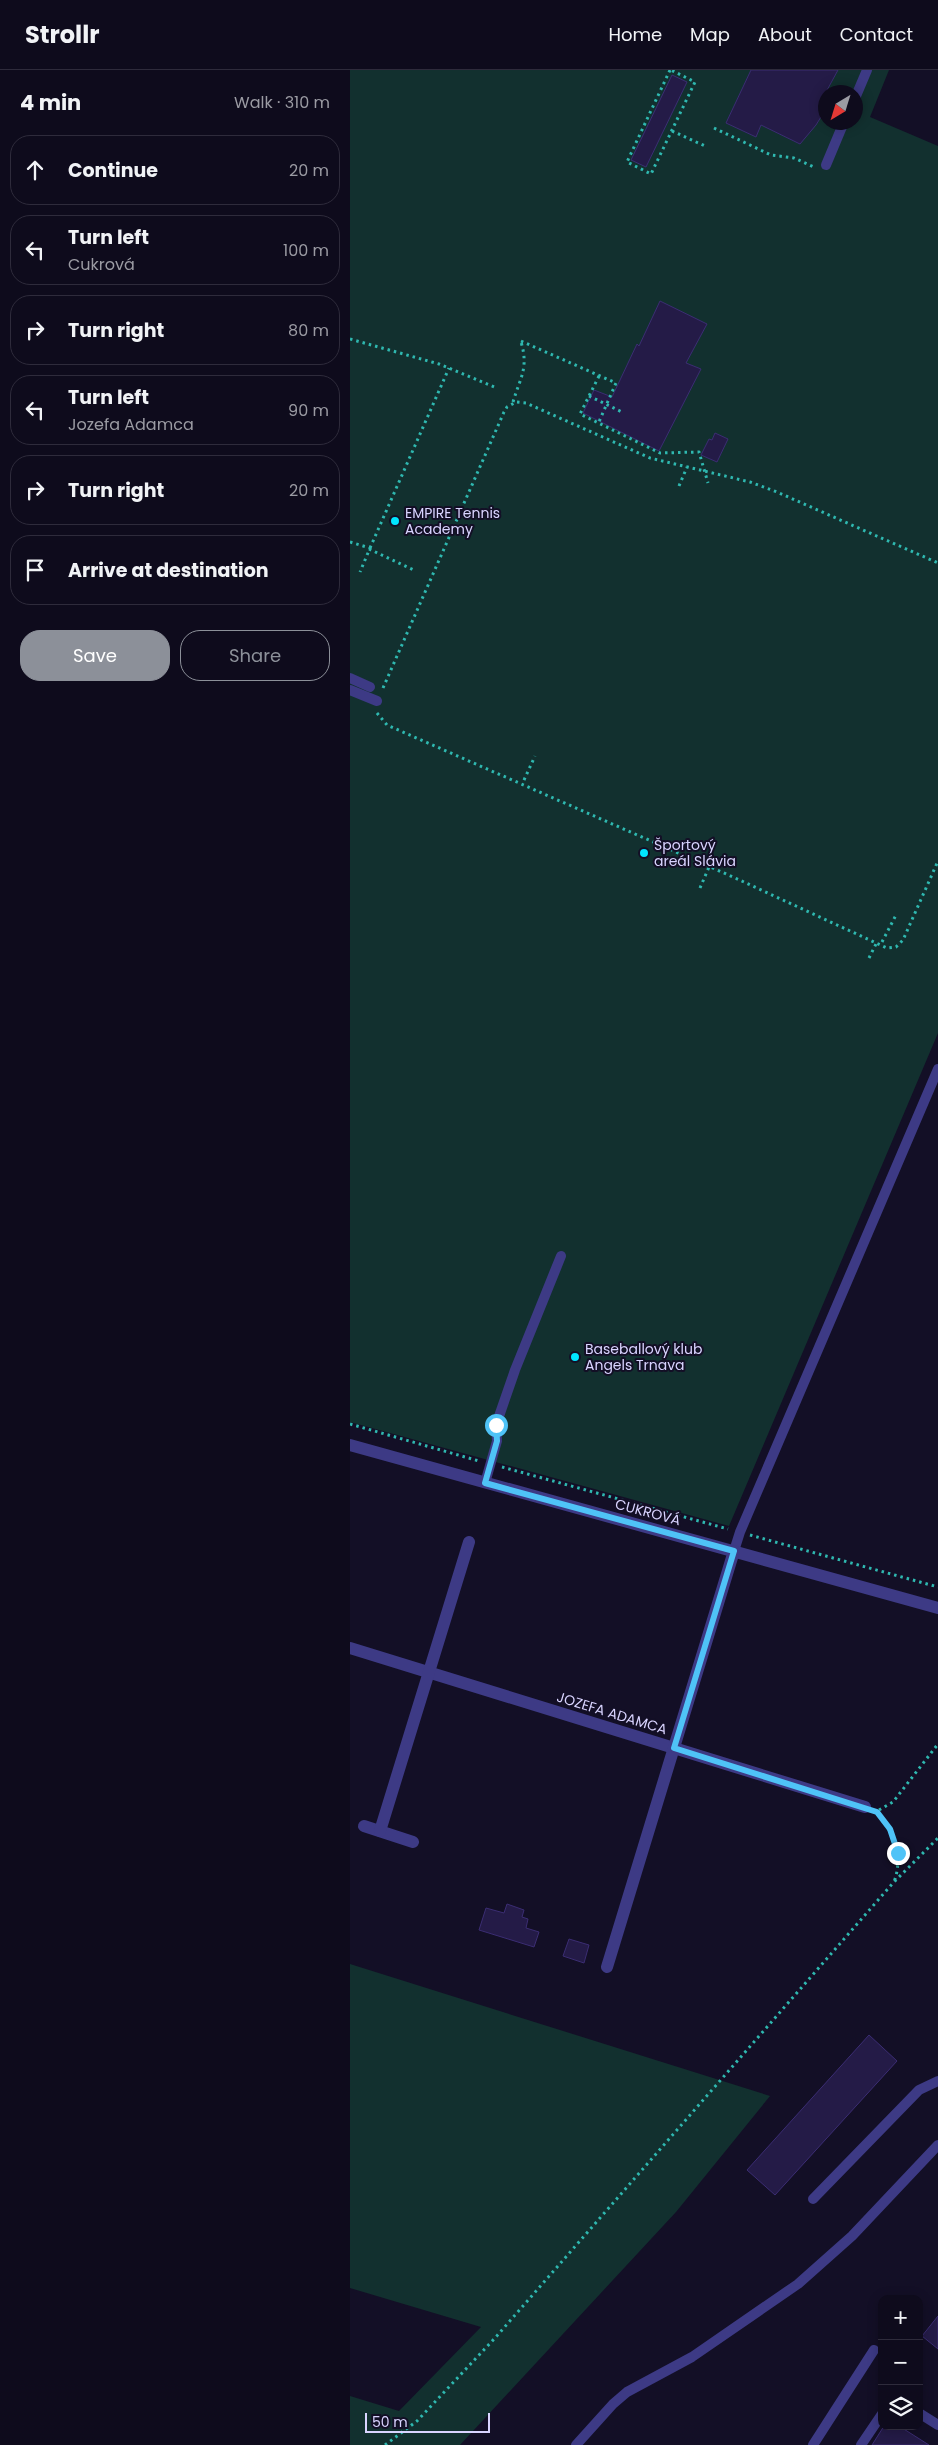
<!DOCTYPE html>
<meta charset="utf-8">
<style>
:root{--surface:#0e0b1c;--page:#171425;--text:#f1f3f6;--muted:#9b9ba3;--line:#2e2b3b;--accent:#8c9099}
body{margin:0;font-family:Poppins,sans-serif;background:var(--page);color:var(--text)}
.controls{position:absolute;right:15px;bottom:15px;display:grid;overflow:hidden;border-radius:10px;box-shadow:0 2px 12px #0003}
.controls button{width:45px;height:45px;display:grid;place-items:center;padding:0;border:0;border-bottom:1px solid var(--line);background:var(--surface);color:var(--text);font:25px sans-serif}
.compass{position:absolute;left:468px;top:15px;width:45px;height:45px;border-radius:50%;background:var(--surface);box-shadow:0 2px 12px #0003;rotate:218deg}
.scale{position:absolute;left:15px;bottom:12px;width:125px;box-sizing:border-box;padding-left:5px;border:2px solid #d9d4ff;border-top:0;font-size:14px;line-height:18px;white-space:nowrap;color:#d9d4ff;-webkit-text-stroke:4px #130f26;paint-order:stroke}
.stop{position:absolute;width:15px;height:15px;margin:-11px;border:4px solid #4fc3f7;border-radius:50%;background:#fff}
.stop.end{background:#4fc3f7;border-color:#fff;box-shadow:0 1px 5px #0008}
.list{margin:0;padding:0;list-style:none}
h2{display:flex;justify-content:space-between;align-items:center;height:65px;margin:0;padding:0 20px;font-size:21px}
h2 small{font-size:16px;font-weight:400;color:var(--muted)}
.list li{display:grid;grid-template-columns:32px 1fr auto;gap:15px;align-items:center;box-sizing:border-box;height:70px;margin:0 10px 10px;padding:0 10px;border:1px solid var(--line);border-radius:20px}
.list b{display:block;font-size:19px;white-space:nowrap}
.list p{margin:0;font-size:16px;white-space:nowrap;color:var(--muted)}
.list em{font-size:16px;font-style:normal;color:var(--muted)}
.actions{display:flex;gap:10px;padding:15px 20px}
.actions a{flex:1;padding:11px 0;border:1px solid var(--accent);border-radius:20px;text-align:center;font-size:18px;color:var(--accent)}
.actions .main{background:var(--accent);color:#fff}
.icon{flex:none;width:28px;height:28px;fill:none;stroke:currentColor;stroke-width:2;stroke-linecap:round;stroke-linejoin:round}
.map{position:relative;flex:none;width:588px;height:2375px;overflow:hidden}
header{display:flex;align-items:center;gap:30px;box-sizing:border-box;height:70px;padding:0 25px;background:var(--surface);border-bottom:1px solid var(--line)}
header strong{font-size:24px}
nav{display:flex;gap:28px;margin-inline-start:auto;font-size:18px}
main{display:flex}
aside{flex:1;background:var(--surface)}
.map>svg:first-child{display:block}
</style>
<header>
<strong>Strollr</strong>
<nav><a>Home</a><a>Map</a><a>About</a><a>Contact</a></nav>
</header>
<main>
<aside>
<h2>4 min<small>Walk · 310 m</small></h2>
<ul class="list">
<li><svg class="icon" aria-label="ahead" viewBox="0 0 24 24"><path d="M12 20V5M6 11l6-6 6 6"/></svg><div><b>Continue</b></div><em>20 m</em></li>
<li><svg class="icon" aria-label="left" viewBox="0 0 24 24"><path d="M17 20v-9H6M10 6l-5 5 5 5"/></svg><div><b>Turn left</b><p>Cukrová</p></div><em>100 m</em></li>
<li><svg class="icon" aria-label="right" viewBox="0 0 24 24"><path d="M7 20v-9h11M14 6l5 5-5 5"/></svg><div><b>Turn right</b></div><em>80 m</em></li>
<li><svg class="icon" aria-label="left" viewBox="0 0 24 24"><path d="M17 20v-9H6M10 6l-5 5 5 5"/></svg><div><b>Turn left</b><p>Jozefa Adamca</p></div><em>90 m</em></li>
<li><svg class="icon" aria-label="right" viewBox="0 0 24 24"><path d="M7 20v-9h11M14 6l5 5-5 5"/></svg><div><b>Turn right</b></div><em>20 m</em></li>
<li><svg class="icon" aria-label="arrive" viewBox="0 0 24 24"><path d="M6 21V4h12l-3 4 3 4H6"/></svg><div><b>Arrive at destination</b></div></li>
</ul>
<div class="actions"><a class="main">Save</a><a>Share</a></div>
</aside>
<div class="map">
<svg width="588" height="2375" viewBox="0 0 588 2375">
<rect width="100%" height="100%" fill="#130f26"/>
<g fill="#12302f" fill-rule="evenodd">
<path d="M0 0H539L520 47 588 76V963L379 1456 0 1352ZM476 22H506V52H476Z"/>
<polygon points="0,1894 420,2026 326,2142 110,2375 0,2375 0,2326 49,2341 131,2257 0,2218"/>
</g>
<g fill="#241b47" stroke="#3b2d73">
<polygon points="401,0 488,0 476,22 474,42 466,55 450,74 411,55 406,67 376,53"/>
<polygon points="322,5 337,12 296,97 281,90"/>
<polygon points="310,231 357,254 336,293 351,299 309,381 233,343 244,320 262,327 287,274 289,276"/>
<polygon points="365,363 378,369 367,392 351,385 359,369 362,370"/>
<polygon points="157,1834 174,1840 172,1847 178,1849 176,1858 189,1862 184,1877 129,1860 136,1838 154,1843"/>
<polygon points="219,1869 239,1875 234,1893 213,1886"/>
<polygon points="519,1965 547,1991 425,2125 397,2100"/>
<polygon points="588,2246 588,2279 572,2266"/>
<polygon points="534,2356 549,2356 579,2375 522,2375"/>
</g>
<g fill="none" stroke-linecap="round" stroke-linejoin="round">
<g stroke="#2fb8b0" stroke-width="3" stroke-dasharray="2.5 4" stroke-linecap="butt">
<polyline points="320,0 277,92 301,104 345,12 321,0"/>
<polyline points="364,58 421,85 444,88 464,97"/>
<polyline points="322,61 355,76"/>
<polyline points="0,269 89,294 147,318"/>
<polyline points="171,271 266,313 248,354"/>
<polyline points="249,306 230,344 310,383 349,382 358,413"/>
<polyline points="239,326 274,343"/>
<path d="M163 332C170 308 179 298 171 272"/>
<polyline points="329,416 337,397"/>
<polyline points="0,472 20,478 10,502"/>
<polyline points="20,478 99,298"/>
<polyline points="19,479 66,501"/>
<polyline points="33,618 154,342 157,337 166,332 176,333 300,388 400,412 427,422 588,493"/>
<polyline points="27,643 37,655 383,807 537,878 546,877 553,870 588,791"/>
<polyline points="174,710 185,686"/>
<polyline points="350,818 359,797"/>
<polyline points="532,872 546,845"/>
<polyline points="519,888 526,874"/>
<polyline points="0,1354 129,1391"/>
<polyline points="152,1397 378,1459"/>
<polyline points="400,1465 588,1517"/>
<polyline points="529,1740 543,1732 588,1674"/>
<path d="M527 1742C543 1763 554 1785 544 1812"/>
<polyline points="35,2375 67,2351 145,2268 543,1813 588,1768"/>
</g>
<g stroke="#3d3a85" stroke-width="10">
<polyline points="506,26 517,0"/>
<polyline points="476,95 494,52"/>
<polyline points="0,608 20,617"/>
<polyline points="0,620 27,631"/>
<polyline points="135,1413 147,1371 146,1355 165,1300 211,1186"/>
<polyline points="384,1481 390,1462 588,999"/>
<polyline points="463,2129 569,2020 588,2011"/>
<polyline points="569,2343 588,2355"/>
<polyline points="226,2375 263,2334 277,2322 342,2287 448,2214 502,2166 588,2075"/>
<polyline points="463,2375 524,2280"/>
<polyline points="511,2375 532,2344"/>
</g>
<g stroke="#3d3a85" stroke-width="12">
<polyline points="0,1375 588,1538"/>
<polyline points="0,1578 515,1737"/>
<polyline points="14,1756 63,1772"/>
<polyline points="30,1761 119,1472"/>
<polyline points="257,1897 384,1481"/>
</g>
</g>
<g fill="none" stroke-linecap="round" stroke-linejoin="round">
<polyline stroke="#4fc3f7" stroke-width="6" points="146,1355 147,1371 135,1413 384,1481 324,1678 527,1742 540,1759 548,1783"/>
</g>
<g fill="#00e5ff" stroke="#130f26" stroke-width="2">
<circle cx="45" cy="451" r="5"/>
<circle cx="294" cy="783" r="5"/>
<circle cx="225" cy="1287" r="5"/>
</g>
<g text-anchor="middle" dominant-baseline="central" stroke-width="4" stroke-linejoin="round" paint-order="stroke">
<g font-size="14" fill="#d9d4ff" stroke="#130f26" text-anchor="start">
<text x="55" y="443">EMPIRE Tennis<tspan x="55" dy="16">Academy</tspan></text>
<text x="304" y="775">Športový<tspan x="304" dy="16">areál Slávia</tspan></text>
<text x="235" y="1279">Baseballový klub<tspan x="235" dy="16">Angels Trnava</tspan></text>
</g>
<g font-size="14" fill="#d9d4ff" stroke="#130f26">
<text transform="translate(298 1442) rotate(15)">CUKROVÁ</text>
<text transform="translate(262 1643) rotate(17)">JOZEFA ADAMCA</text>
</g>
</g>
</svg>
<div class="controls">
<button>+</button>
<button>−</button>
<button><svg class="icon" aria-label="layers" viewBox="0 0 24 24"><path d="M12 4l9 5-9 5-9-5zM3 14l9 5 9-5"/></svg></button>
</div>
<svg class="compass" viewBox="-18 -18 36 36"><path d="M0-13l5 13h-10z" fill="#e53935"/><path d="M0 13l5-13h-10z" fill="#9b9ba3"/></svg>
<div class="scale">50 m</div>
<div class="stop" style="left:146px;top:1355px"></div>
<div class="stop end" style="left:548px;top:1783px"></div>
</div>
</main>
